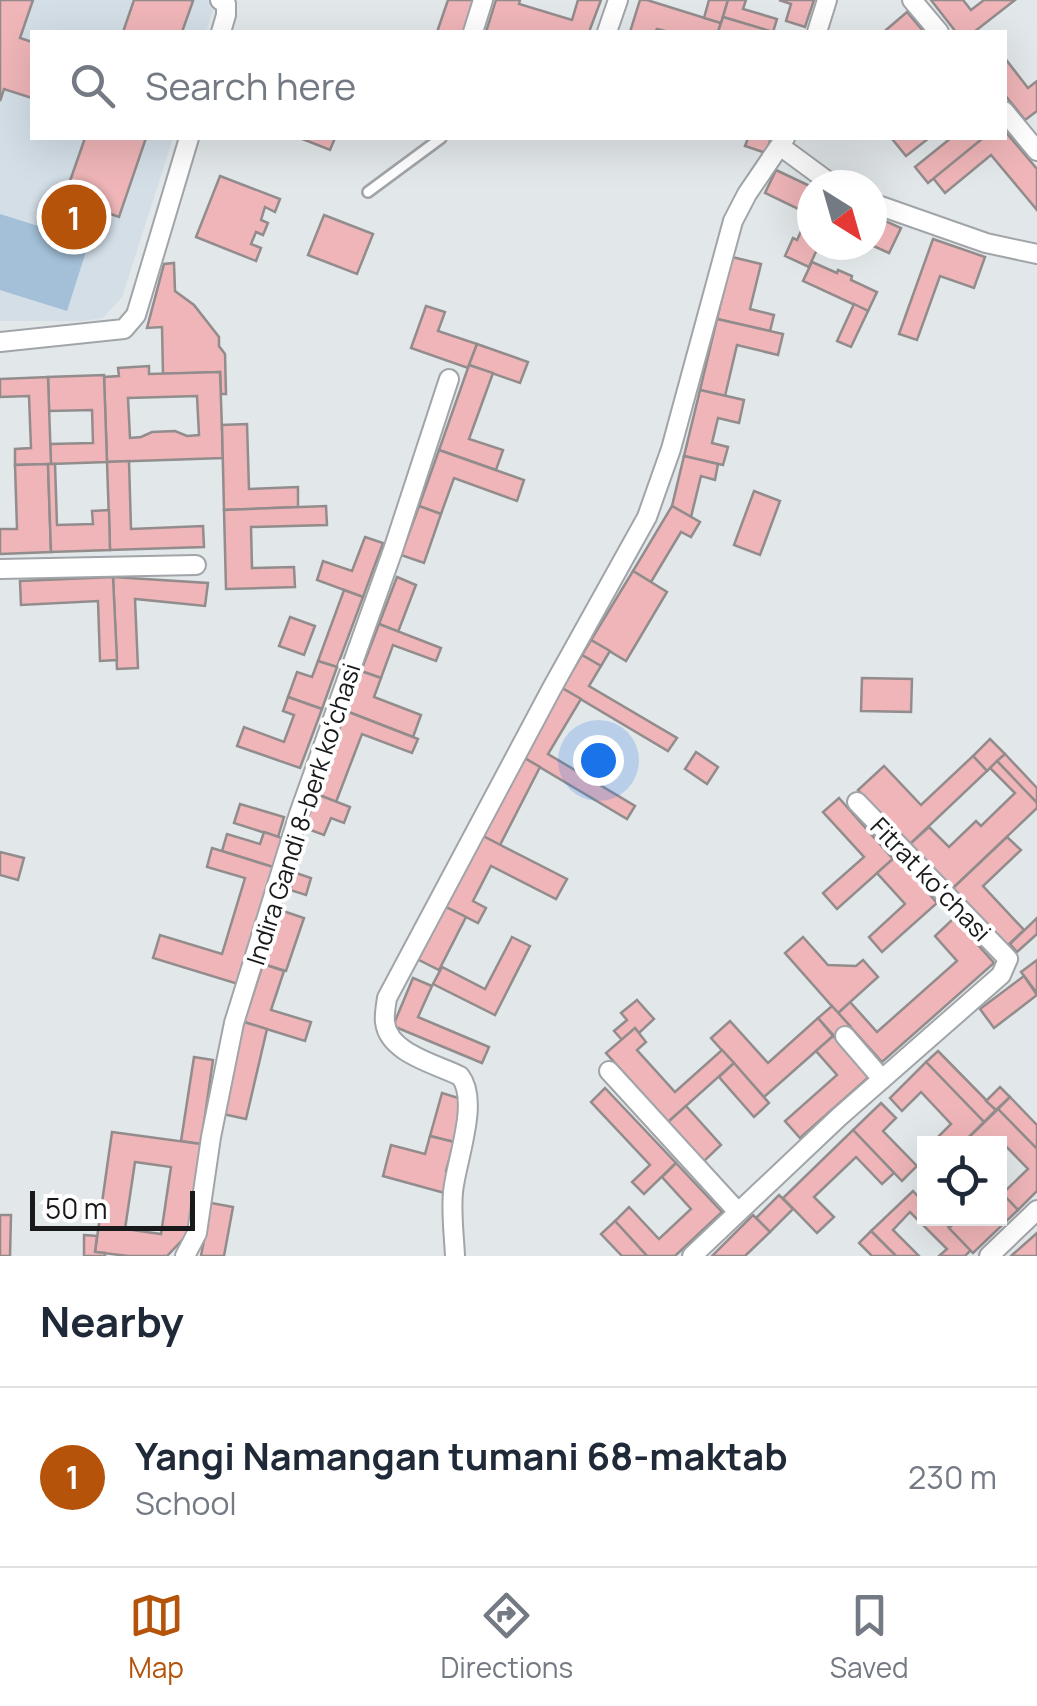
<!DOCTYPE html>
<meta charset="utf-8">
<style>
:root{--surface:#fff;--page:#f6f6f7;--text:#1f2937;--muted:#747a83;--line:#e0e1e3;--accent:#b45309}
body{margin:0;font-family:Manrope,sans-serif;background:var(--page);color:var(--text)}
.controls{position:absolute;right:30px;bottom:30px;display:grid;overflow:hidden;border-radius:0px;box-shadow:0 10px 40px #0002}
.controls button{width:90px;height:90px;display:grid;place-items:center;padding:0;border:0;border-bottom:2px solid var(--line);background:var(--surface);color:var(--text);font:50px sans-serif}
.compass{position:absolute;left:797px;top:170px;width:90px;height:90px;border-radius:50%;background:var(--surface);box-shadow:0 10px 40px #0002;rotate:143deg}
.scale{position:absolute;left:30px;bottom:25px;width:165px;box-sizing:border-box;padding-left:10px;border:5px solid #18191a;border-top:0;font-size:28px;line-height:35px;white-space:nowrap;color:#18191a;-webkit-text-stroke:8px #fff;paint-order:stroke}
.you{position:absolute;left:598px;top:760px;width:35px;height:35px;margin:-25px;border:8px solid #fff;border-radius:50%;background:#1a73e8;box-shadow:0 0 0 15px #1a73e833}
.badge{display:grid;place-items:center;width:65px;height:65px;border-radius:50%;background:var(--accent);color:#fff;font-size:32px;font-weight:700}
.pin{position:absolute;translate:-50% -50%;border:5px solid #fff;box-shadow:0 2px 10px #0006}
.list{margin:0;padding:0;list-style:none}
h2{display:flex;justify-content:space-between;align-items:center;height:130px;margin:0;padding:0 40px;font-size:42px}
h2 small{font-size:32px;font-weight:400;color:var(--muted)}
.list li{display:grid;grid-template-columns:65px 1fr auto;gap:30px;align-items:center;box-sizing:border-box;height:180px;padding:0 40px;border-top:2px solid var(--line)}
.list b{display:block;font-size:38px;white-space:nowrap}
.list p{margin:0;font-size:32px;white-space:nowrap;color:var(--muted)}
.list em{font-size:32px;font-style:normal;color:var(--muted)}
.icon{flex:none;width:55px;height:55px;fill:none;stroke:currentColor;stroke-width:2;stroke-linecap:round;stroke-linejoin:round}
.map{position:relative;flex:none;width:1037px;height:1256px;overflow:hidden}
.search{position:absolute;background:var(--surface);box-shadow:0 10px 40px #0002;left:30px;right:30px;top:30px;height:110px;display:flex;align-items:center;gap:25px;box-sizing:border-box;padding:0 35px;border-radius:0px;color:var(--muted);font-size:38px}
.sheet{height:310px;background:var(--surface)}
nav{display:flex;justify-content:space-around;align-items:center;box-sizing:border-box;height:140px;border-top:2px solid var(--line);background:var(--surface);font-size:28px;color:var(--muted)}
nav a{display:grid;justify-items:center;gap:5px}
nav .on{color:var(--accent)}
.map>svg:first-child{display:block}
</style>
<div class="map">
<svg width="1037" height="1256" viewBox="0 0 1037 1256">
<rect width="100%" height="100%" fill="#e2e7ea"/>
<polygon fill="#d3dee7" points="0,0 209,0 215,4 206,32 32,32 32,138 173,138 122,297 103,318 84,321 0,321"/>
<polygon fill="#a3c0d8" points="0,214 89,242 67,311 0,290"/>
<g fill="#efb5b8" stroke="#928c8c" stroke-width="2.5" fill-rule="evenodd">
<polygon points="0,0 33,0 20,38 32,42 32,98 4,89 0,101"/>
<polygon points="134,0 190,0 193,1 182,32 123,32"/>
<polygon points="448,0 474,0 464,32 437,32"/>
<polygon points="496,0 520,0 519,4 572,20 578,0 601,0 589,32 486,32"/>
<polygon points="640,0 647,0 721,23 718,32 669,32 657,29 655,32 630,32"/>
<polygon points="709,0 728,0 721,23 704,18"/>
<polygon points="728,0 746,0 743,9 777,19 773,32 723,17"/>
<polygon points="779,0 814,0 805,27 786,21 791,4"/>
<polygon points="931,0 963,0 971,10 984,0 1015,0 974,32 956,32"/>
<polygon points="907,12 924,32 884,32 886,30"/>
<polygon points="723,17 773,32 718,32"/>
<polygon points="1004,57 1028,88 1037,81 1037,111 1025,120 1004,94"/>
<polygon points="1004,130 1037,169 1037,210 991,155 945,193 933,178 983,138 1004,138"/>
<polygon points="85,138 146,138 119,217 64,198"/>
<polygon points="300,138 335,138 330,150"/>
<polygon points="748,138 771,138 766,153 745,146"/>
<polygon points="896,138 929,138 906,156 893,140"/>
<polygon points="951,138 983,138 928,183 915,167"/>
<polygon points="776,170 812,187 812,245 819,245 809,267 785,256 793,238 797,240 809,214 765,193"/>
<polygon points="220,176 280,199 275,212 265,207 261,220 268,223 263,235 256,232 251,244 261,248 256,261 196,237"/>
<polygon points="324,215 373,234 357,274 308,255"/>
<polygon points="872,215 901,228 889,253 871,245"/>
<polygon points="933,239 985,257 974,288 940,276 917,340 899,334"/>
<polygon points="732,257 761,264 750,309 774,315 770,331 717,319"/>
<polygon points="812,262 837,273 838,270 852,276 851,280 877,292 868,311 803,281"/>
<polygon points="174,263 175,291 194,305 219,337 219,346 225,354 226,394 221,394 220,372 163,374 162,327 147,328 164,264"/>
<polygon points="854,304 868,311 851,347 837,341"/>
<polygon points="426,306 445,312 438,331 477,344 468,368 411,348"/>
<polygon points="717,319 783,334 778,355 737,345 725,396 700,390"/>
<polygon points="477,344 528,362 520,383 469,365"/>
<polygon points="469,365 493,373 469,439 503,450 496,470 439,450"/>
<path d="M149 366V374L220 372 223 458 107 462 104 377 119 376 118 368ZM197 396 199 435 187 436 175 431 152 432 141 437 130 438 128 398Z"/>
<polygon points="104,375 107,462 51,464 50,444 93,443 92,410 49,411 48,377"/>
<polygon points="48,377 51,464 15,465 15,449 31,448 29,396 0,397 0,379"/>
<polygon points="700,390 744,400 739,423 718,418 712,443 728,447 723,465 684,456"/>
<polygon points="247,424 249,489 298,487 298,507 224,510 222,425"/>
<polygon points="439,450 524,480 517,501 454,478 441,514 419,506"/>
<polygon points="684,456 718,464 715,480 701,476 691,517 672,506"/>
<polygon points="129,461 131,529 203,526 204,547 110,550 107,462"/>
<polygon points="48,464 51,552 0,554 0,529 17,529 15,465"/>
<polygon points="48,464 55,464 57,525 93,524 92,511 109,510 110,550 51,552"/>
<polygon points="754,491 780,501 760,555 734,545"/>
<polygon points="326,506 327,525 251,527 252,568 294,567 295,587 226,589 224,510"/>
<polygon points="419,506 441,514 424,563 401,555"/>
<polygon points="672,506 700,522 691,537 681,532 651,582 633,571"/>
<polygon points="365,537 383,543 363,597 317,580 323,561 352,571"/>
<polygon points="633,571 667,592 626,661 591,640"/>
<polygon points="113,577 208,583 205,606 135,599 138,668 117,669"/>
<polygon points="113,577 117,660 100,661 98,601 21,605 20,581"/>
<polygon points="397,577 416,585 398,632 379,624"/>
<polygon points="344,590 363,597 337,667 318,661"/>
<polygon points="290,617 315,626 304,655 279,646"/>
<polygon points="379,624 441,648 436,661 393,645 381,678 361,671"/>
<polygon points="591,640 610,651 601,666 582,655"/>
<polygon points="582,655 601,666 589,686 677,738 668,751 562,688"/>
<polygon points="318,661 337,667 322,709 288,697 297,672 312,677"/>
<polygon points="361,671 381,678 374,697 421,715 413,737 346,711"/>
<polygon points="862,678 912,679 911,712 861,711"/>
<polygon points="562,688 581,699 548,754 635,806 627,819 521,756"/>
<polygon points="288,697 322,709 300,768 237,746 244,727 284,742 294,715 283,711"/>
<polygon points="346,711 418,739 412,753 362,734 336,802 314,793"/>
<polygon points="990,739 1005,754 987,771 973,756"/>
<polygon points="696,752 718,767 707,784 685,769"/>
<polygon points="1005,754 1037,788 1037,803 997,761"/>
<polygon points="521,756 540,767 500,845 481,835"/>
<polygon points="973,756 987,771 910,844 858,790 884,766 921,805"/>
<polygon points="997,761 1037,803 1037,808 952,889 910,844 929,827 949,847 976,821 981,826 1015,793 990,768"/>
<polygon points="314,793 350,807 344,823 331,818 324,835 302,827"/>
<polygon points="839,798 893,859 837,909 823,893 864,857 823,812"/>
<polygon points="240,804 284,817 278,837 234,823"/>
<polygon points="264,832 282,838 273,867 222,851 227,834 260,844"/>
<polygon points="481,835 567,879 556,899 491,866 473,901 486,908 478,923 444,906"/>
<polygon points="1007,837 1021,850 983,886 1024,930 1007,946 952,889"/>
<polygon points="212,848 273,867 238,984 153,958 160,935 222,954 245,878 207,867"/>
<polygon points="0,852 24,858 18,880 0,875"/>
<polygon points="896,856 937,903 882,952 869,937 905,904 877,873"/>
<polygon points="296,873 311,878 306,895 290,890"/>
<polygon points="444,906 466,917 439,970 417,959"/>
<polygon points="280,910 304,918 286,971 263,964"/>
<polygon points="954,918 994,963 882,1062 838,1013 850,1002 877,1032 957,961 935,936"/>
<polygon points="1037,918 1037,934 1017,952 1010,944"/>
<polygon points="512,937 530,946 495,1015 433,984 442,967 485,989"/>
<polygon points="803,937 828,965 856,966 863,960 878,977 838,1013 785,953"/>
<polygon points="1037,960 1037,993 1021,972"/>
<polygon points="263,964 284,971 271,1010 311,1022 305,1041 244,1022"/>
<polygon points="1024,976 1037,995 994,1028 980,1009"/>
<polygon points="413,978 432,986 418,1017 489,1047 482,1063 393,1026"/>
<polygon points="637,1000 654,1019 639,1033 635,1028 622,1040 614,1031 627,1020 621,1013"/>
<polygon points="832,1006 850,1026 836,1038 818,1018"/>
<polygon points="818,1018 833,1036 764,1097 711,1038 730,1021 768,1063"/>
<polygon points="244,1022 267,1029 246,1119 223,1114"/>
<polygon points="635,1028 646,1042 637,1050 675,1092 722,1050 734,1063 668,1122 606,1053"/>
<polygon points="833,1036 870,1076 800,1138 785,1121 837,1075 816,1051"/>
<polygon points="938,1051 996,1110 984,1122 926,1062"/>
<polygon points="194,1057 213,1060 201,1144 181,1141"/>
<polygon points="926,1062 984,1122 962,1144 931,1144 951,1124 921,1092 902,1111 890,1098"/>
<polygon points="734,1063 769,1103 754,1117 719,1077"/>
<polygon points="1000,1087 1010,1097 996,1110 986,1101"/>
<polygon points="605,1088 676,1163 644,1194 632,1182 650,1165 591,1102"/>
<polygon points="442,1093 465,1100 454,1142 430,1136"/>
<polygon points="1010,1097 1037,1125 1037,1149 998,1109"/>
<polygon points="881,1103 896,1118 883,1131 917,1166 902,1181 853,1130"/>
<polygon points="686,1106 721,1145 703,1162 668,1122"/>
<polygon points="998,1109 1037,1149 1037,1191 1018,1210 1002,1194 1028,1169 998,1138 993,1144 962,1144"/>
<polygon points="853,1130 894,1173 882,1184 856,1157 814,1197 834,1217 817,1233 783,1198"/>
<path d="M112 1132 201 1144 188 1234 167 1256H128L95 1252ZM135 1162 171 1167 161 1234 125 1229Z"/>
<polygon points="430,1136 454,1142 446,1171 454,1173 448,1194 383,1176 391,1145 425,1154"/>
<polygon points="676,1163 722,1212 675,1256 647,1256 615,1221 629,1207 659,1239 691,1209 662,1177"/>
<polygon points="913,1191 924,1203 924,1218 940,1218 971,1250 965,1256 939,1256 947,1249 910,1212 893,1230 919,1256 896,1256 871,1231"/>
<polygon points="1000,1191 1018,1210 973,1253 949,1228 960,1218 1000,1218"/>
<polygon points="779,1195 793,1209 770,1232 756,1218"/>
<polygon points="211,1203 233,1207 224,1256 201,1256"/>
<polygon points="0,1215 11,1215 10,1256 0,1256"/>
<polygon points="753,1215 770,1232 745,1256 712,1256"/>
<polygon points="615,1221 647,1256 622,1256 601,1234"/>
<polygon points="871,1231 896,1256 872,1256 859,1243"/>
<polygon points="1037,1233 1037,1256 1011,1256"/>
<polygon points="84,1235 97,1236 95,1252 105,1253 105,1256 84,1256"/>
</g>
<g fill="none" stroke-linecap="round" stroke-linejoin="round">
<g stroke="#a1a5a9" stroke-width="14">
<polyline id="service" points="368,192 441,138"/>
</g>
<g stroke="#a1a5a9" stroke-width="22">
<g id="minor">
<polyline points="220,0 226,4 226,15 221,32"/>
<polyline points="912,0 939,32"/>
<polyline points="473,32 483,0"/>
<polyline points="607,32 618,0"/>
<polyline points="817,32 827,0"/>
<polyline points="1004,111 1037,151"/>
<polyline points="780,146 833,185"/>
<polyline points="872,203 986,243 1037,254"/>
<polyline points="0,342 124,329 136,315 189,138"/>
<polyline points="0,569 196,565"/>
<polyline points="845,1036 882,1079"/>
<polyline points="609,1071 738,1212"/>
<polyline points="185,1256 197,1233 211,1137 234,1023 299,814 393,550 449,379"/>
<path d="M455 1256C454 1235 451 1213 453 1192 456 1161 480 1101 460 1076 436 1064 388 1053 385 1022 384 1015 386 1005 387 998L552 688 647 517 671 449 733 221 747 194 785 138"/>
<polyline points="692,1256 839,1117 1001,975 1008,959 857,802"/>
<polyline points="989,1256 1037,1210"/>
</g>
</g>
<use href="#service" stroke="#fff" stroke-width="9"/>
<use href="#minor" stroke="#fff" stroke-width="18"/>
</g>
<g text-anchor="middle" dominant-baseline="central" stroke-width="8" stroke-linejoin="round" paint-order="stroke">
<g font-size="25" fill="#18191a" stroke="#fff">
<text transform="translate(303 814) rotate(-72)">Indira Gandi 8-berk koʻchasi</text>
<text transform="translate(931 879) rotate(46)">Fitrat koʻchasi</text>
</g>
</g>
</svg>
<div class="controls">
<button><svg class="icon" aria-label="locate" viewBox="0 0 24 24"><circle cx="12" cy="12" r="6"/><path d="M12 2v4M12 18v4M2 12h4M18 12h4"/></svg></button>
</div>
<svg class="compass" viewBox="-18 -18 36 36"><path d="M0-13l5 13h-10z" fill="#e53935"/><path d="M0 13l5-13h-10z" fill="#747a83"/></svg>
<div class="scale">50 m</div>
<div class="you"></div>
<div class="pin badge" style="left:74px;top:217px">1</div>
<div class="search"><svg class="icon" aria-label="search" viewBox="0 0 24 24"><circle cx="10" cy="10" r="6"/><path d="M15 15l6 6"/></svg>Search here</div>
</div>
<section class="sheet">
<h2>Nearby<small></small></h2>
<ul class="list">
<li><span class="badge">1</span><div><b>Yangi Namangan tumani 68-maktab</b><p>School</p></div><em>230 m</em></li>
</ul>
</section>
<nav>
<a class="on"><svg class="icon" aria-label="map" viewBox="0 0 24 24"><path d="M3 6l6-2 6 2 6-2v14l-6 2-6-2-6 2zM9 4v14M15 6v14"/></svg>Map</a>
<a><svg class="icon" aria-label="directions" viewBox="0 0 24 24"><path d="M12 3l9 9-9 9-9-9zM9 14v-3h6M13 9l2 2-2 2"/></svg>Directions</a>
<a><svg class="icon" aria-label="saved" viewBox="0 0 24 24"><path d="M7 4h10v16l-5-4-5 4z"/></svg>Saved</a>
</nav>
